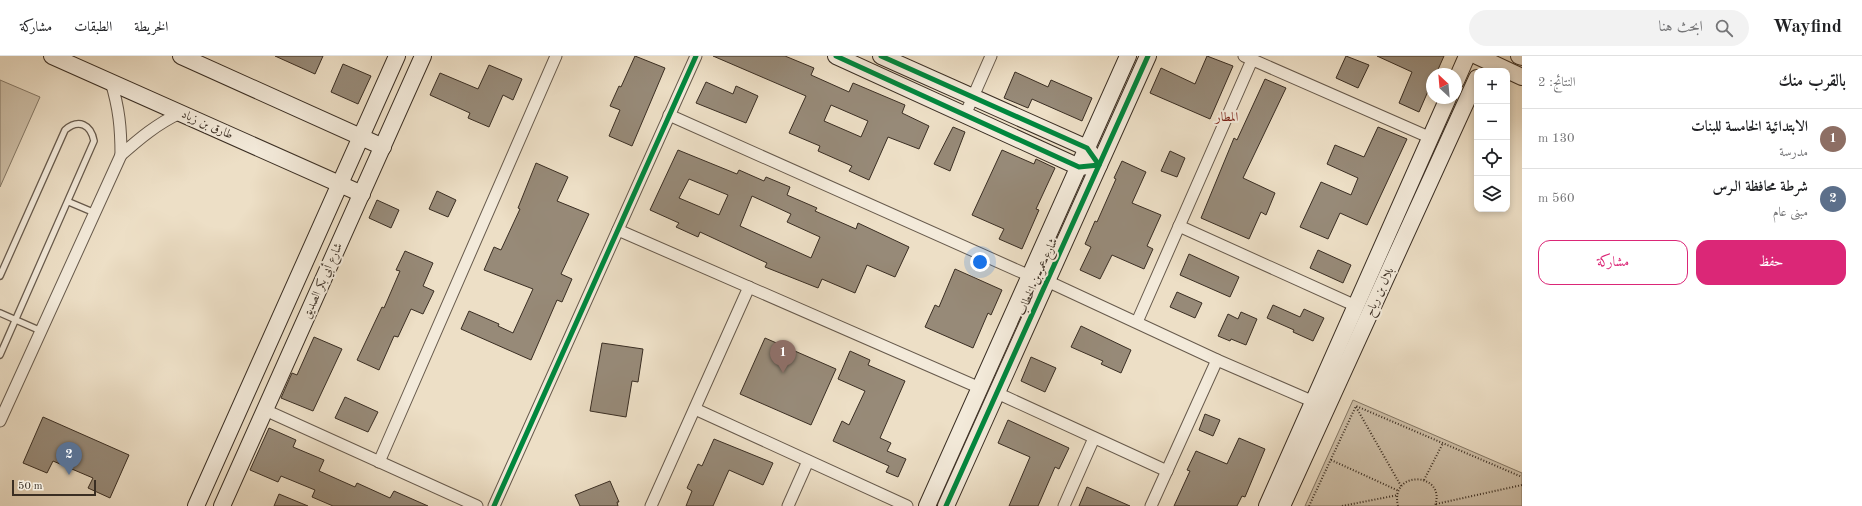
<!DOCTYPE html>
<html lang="ar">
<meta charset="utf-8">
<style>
:root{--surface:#fff;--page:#f2f2f2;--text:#202124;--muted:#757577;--line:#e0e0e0;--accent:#db2777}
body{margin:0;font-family:"Old Standard TT",Amiri,serif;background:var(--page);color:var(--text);direction:rtl}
.controls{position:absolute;right:12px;top:12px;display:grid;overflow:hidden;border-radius:8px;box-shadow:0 2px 6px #0003}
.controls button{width:36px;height:36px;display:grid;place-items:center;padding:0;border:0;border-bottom:1px solid var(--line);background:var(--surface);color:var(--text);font:20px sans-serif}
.compass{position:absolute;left:1426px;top:12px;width:36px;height:36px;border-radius:50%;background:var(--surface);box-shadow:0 2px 6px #0003;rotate:334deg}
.scale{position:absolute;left:12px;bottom:10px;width:84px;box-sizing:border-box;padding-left:4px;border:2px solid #3a2e23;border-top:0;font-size:11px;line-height:14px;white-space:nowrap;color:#3a2e23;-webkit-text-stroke:3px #f3eada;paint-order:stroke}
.you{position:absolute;left:980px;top:206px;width:14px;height:14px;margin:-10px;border:3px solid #fff;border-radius:50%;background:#1a73e8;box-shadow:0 0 0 6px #1a73e833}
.badge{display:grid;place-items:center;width:26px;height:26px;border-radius:50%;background:var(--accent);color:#fff;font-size:13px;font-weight:700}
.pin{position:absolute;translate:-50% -33px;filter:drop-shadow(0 1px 2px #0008)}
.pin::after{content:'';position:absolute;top:21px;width:14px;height:12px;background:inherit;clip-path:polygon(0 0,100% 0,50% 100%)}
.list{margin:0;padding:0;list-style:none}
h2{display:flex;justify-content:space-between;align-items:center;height:52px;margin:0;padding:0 16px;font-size:17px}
h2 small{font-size:13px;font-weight:400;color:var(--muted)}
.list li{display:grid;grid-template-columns:26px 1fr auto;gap:12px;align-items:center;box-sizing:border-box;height:60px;padding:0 16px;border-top:1px solid var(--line)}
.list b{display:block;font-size:15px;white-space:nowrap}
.list p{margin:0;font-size:13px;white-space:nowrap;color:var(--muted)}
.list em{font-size:13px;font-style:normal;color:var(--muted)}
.actions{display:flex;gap:8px;padding:12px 16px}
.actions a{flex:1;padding:9px 0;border:1px solid var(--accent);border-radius:12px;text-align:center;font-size:14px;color:var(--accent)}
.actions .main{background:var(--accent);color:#fff}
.icon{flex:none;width:22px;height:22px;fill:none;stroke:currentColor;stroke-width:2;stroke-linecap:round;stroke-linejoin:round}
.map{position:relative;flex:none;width:1522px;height:450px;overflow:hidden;direction:ltr}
header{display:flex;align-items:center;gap:24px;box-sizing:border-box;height:56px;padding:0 20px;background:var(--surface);border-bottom:1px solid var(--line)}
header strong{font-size:19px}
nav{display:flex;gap:22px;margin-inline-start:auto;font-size:14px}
.search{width:280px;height:36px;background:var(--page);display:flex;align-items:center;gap:10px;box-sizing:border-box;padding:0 14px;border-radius:22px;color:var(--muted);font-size:15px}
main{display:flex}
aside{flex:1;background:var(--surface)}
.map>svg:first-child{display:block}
</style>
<header>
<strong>Wayfind</strong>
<div class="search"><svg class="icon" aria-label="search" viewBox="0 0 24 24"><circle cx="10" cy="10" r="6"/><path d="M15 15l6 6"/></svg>ابحث هنا</div>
<nav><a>الخريطة</a><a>الطبقات</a><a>مشاركة</a></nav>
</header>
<main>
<aside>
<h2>بالقرب منك<small>النتائج: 2</small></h2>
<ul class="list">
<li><span class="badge" style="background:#8d6e63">1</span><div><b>الابتدائية الخامسة للبنات</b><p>مدرسة</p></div><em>130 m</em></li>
<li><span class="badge" style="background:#5c6f8a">2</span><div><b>شرطة محافظة الـرس</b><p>مبنى عام</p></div><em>560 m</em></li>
</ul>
<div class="actions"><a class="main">حفظ</a><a>مشاركة</a></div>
</aside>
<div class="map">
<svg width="1522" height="450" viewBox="0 0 1522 450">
<rect width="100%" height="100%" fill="#eddfc6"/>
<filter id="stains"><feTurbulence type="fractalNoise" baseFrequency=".005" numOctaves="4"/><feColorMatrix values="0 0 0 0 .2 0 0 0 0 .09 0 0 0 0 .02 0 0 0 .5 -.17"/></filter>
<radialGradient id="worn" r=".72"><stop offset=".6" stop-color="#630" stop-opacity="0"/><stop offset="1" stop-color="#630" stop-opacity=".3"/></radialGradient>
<g fill="#cfc1aa" stroke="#847866">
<polygon points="0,24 40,41 0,131"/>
<polygon points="1353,344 1522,417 1522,450 1305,450"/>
</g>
<g fill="#978a78" stroke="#3a2e23" fill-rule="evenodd">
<polygon points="275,0 323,0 315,18"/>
<polygon points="635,0 665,12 632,90 609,80 620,54 610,50 619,30 621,31"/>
<path d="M713 0H785L814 12 811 19 849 36 853 27 905 49 902 57 929 70 919 93 888 81 869 124 849 115 852 110 818 95 820 90 789 77 806 40ZM831 49 868 65 861 81 824 65Z"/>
<polygon points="1207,0 1233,10 1210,63 1150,37 1161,12 1195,28"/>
<polygon points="1346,0 1369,9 1358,32 1336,22"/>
<polygon points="1377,0 1444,0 1436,18 1432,18 1432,26 1419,56 1399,47 1412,16"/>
<polygon points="343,8 371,20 358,48 331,36"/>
<polygon points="489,9 522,23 513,44 503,39 489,71 468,62 470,57 430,39 440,17 478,33"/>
<polygon points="1015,16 1048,31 1051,24 1092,42 1082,65 1032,43 1028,52 1004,42"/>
<polygon points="1265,23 1286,32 1243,122 1275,137 1266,159 1261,156 1249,183 1201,162 1234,82 1237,84"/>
<polygon points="706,26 733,38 736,30 758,40 746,67 696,47"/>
<polygon points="953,71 965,76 950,115 934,108"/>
<polygon points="1378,71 1407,83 1367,169 1340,157 1328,183 1300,171 1321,126 1351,139 1358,122 1327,108 1335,89 1364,101"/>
<path d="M678 94 737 118 739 114 764 125 766 121 790 131 787 139 817 152 815 155 856 173 858 167 909 191 895 221 867 209 855 237 822 223 818 232 765 211 767 207 700 176 698 181 676 171 679 167 650 154ZM689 123 728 139 719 159 679 142ZM752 140 791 158 787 166 820 181 811 202 740 170Z"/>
<polygon points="1002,94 1034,108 1036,103 1055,112 1036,153 1039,154 1022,193 999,183 1004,173 972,159"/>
<polygon points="1170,95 1185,102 1177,121 1161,115"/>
<polygon points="1122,105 1146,116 1132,147 1161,159 1147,190 1153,193 1144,213 1112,199 1100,223 1080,214 1091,191 1085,188 1095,165 1097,166 1116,123 1114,122"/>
<polygon points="536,107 568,121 557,145 589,158 561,218 572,223 562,246 557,244 531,304 461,273 469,255 499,268 498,270 513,277 533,233 484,214 494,191 501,194 520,153 518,152"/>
<polygon points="437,135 456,144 448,161 429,153"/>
<polygon points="377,144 399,154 391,172 369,162"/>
<polygon points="1318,194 1351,209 1343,227 1310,212"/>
<polygon points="405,195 433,207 423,230 434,235 423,258 411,253 398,281 394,280 379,314 357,304 382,251 384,252 400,215 396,214"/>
<polygon points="1189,198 1239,221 1230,241 1180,219"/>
<polygon points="955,213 1002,234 991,259 988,257 973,292 925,271 935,249 939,251"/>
<polygon points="1177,236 1202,247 1195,262 1170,251"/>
<polygon points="1273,249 1300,261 1304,253 1324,262 1313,285 1293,276 1294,274 1267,262"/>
<polygon points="1241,256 1257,263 1246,289 1231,283 1230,285 1218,280 1228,258 1238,263"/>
<polygon points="1081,270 1131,294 1121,317 1101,308 1103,305 1071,291"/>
<polygon points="314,281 342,293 313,355 281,342 292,317 297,319"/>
<polygon points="765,282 836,313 811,369 740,338"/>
<polygon points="602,287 643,293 638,326 632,325 626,361 590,355"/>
<polygon points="850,295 870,304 868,309 905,325 880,382 891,387 887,395 906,403 898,421 886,416 889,410 833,385 842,365 849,369 865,335 838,323"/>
<polygon points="1031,301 1056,312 1045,336 1021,325"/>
<polygon points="345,341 378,356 368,376 335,362"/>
<polygon points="1205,358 1220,364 1213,380 1199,374"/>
<polygon points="43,361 129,399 110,442 88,432 93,422 53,405 47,417 23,407"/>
<polygon points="1008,364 1069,392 1059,413 1055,411 1038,450 1009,450 1030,401 998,387"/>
<polygon points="269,372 296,384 293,391 324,404 319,415 355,431 357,427 390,442 394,435 428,450 333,450 312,441 315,434 281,420 278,426 250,414"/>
<polygon points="1239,382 1265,393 1245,441 1242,440 1237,450 1174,450 1190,415 1187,414 1196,395 1227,408"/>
<polygon points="714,383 773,407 763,429 729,414 713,450 686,450 692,435 687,432 698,408 702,410"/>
<polygon points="610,425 619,446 617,446 618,450 580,450 575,439"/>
<polygon points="1087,431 1130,450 1079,450"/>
<polygon points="279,438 308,450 274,450"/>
</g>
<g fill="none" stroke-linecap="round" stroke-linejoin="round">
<g stroke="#675a4c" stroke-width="8">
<g id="lane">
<polyline points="69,146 95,157"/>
<path d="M0 220 65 74C79 62 91 69 94 85L0 299"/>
<polyline points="0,257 41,275"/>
</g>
</g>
<g stroke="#675a4c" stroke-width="13">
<g id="street">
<polyline points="1244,0 1431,82"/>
<path d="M111 26C119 52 121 72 121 99 140 82 157 68 180 57"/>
<polyline points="669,59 1030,220"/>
<polyline points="965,59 991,0"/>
<polyline points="1179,170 1356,250"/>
<polyline points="618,174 980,332"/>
<polyline points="1047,225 1217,304 1314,346"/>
<polyline points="1137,266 1252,4"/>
<polyline points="997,337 1167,415"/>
<polyline points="695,353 907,450"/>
<polyline points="265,354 477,450"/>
<polyline points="0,365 121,99"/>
<polyline points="379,406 556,0"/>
<polyline points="494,450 696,0"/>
<polyline points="651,450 749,231"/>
<polyline points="788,450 808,405"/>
<polyline points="1064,450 1094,382"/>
<polyline points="1151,450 1217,304"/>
</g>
</g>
<g stroke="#3a2e23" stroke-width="18">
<g id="secondary">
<polyline points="52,0 362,138"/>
<polyline points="181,0 383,91"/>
<polyline points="836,0 1079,111 1099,109 1087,92 881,0"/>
<polyline points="1477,0 1522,21"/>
<polyline points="1519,0 1522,1"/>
<polyline points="1456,25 1467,0"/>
<polyline points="196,450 397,0"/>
<polyline points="222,450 423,0"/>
<polyline points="927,450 1128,0"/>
<polyline points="946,450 1148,0"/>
<polyline points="1267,450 1448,42"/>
<polyline points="1282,450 1477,22"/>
</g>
</g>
<g stroke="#3a2e23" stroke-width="2" stroke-dasharray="1 2" stroke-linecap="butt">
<polyline points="1356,351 1401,430"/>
<polyline points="1331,404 1399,435"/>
<polyline points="1424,424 1443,387"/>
<polyline points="1436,448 1522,429"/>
<polyline points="1309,450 1356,350 1522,421"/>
<polyline points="1342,450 1398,439"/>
<path d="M1398 450C1389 413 1447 416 1435 450"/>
</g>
<use href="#lane" stroke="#f3eada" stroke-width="5.5"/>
<use href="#street" stroke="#f3eada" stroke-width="11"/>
<use href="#secondary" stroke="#f3eada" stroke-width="16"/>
<g stroke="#f3eada" stroke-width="8">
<g id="cycleway">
<polyline points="836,0 1079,111 1099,109 1087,92 881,0"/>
<polyline points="494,450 696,0"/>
<polyline points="946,450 1148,0"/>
</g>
</g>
<use href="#cycleway" stroke="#00873e" stroke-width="5"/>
</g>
<g text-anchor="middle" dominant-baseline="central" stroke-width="4" stroke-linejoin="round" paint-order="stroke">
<g font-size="12" fill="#3a2e23" stroke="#f3eada">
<text transform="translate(207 69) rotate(24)">طارق بن زياد</text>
<text transform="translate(1038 221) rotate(-66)">شارع عمر بن الخطاب</text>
<text transform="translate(323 225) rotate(-66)">شارع أبي بكر الصديق</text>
<text transform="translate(1380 236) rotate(-65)">بلال بن رباح</text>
</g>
<g font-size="13" fill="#7a1f14" stroke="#f3eada">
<text x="1227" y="61">المطار</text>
</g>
</g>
<rect width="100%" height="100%" filter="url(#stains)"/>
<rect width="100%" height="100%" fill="url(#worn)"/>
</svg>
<div class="controls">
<button>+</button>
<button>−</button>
<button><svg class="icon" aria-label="locate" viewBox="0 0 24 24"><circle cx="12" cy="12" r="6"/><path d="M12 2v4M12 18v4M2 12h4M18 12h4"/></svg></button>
<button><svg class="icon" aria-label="layers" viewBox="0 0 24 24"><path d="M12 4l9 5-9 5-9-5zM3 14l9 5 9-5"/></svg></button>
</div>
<svg class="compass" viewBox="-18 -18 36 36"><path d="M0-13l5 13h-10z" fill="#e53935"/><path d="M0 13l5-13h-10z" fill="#757577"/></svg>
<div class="scale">50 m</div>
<div class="you"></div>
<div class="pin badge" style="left:783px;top:317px;background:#8d6e63">1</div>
<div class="pin badge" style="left:69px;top:419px;background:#5c6f8a">2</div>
</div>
</main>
